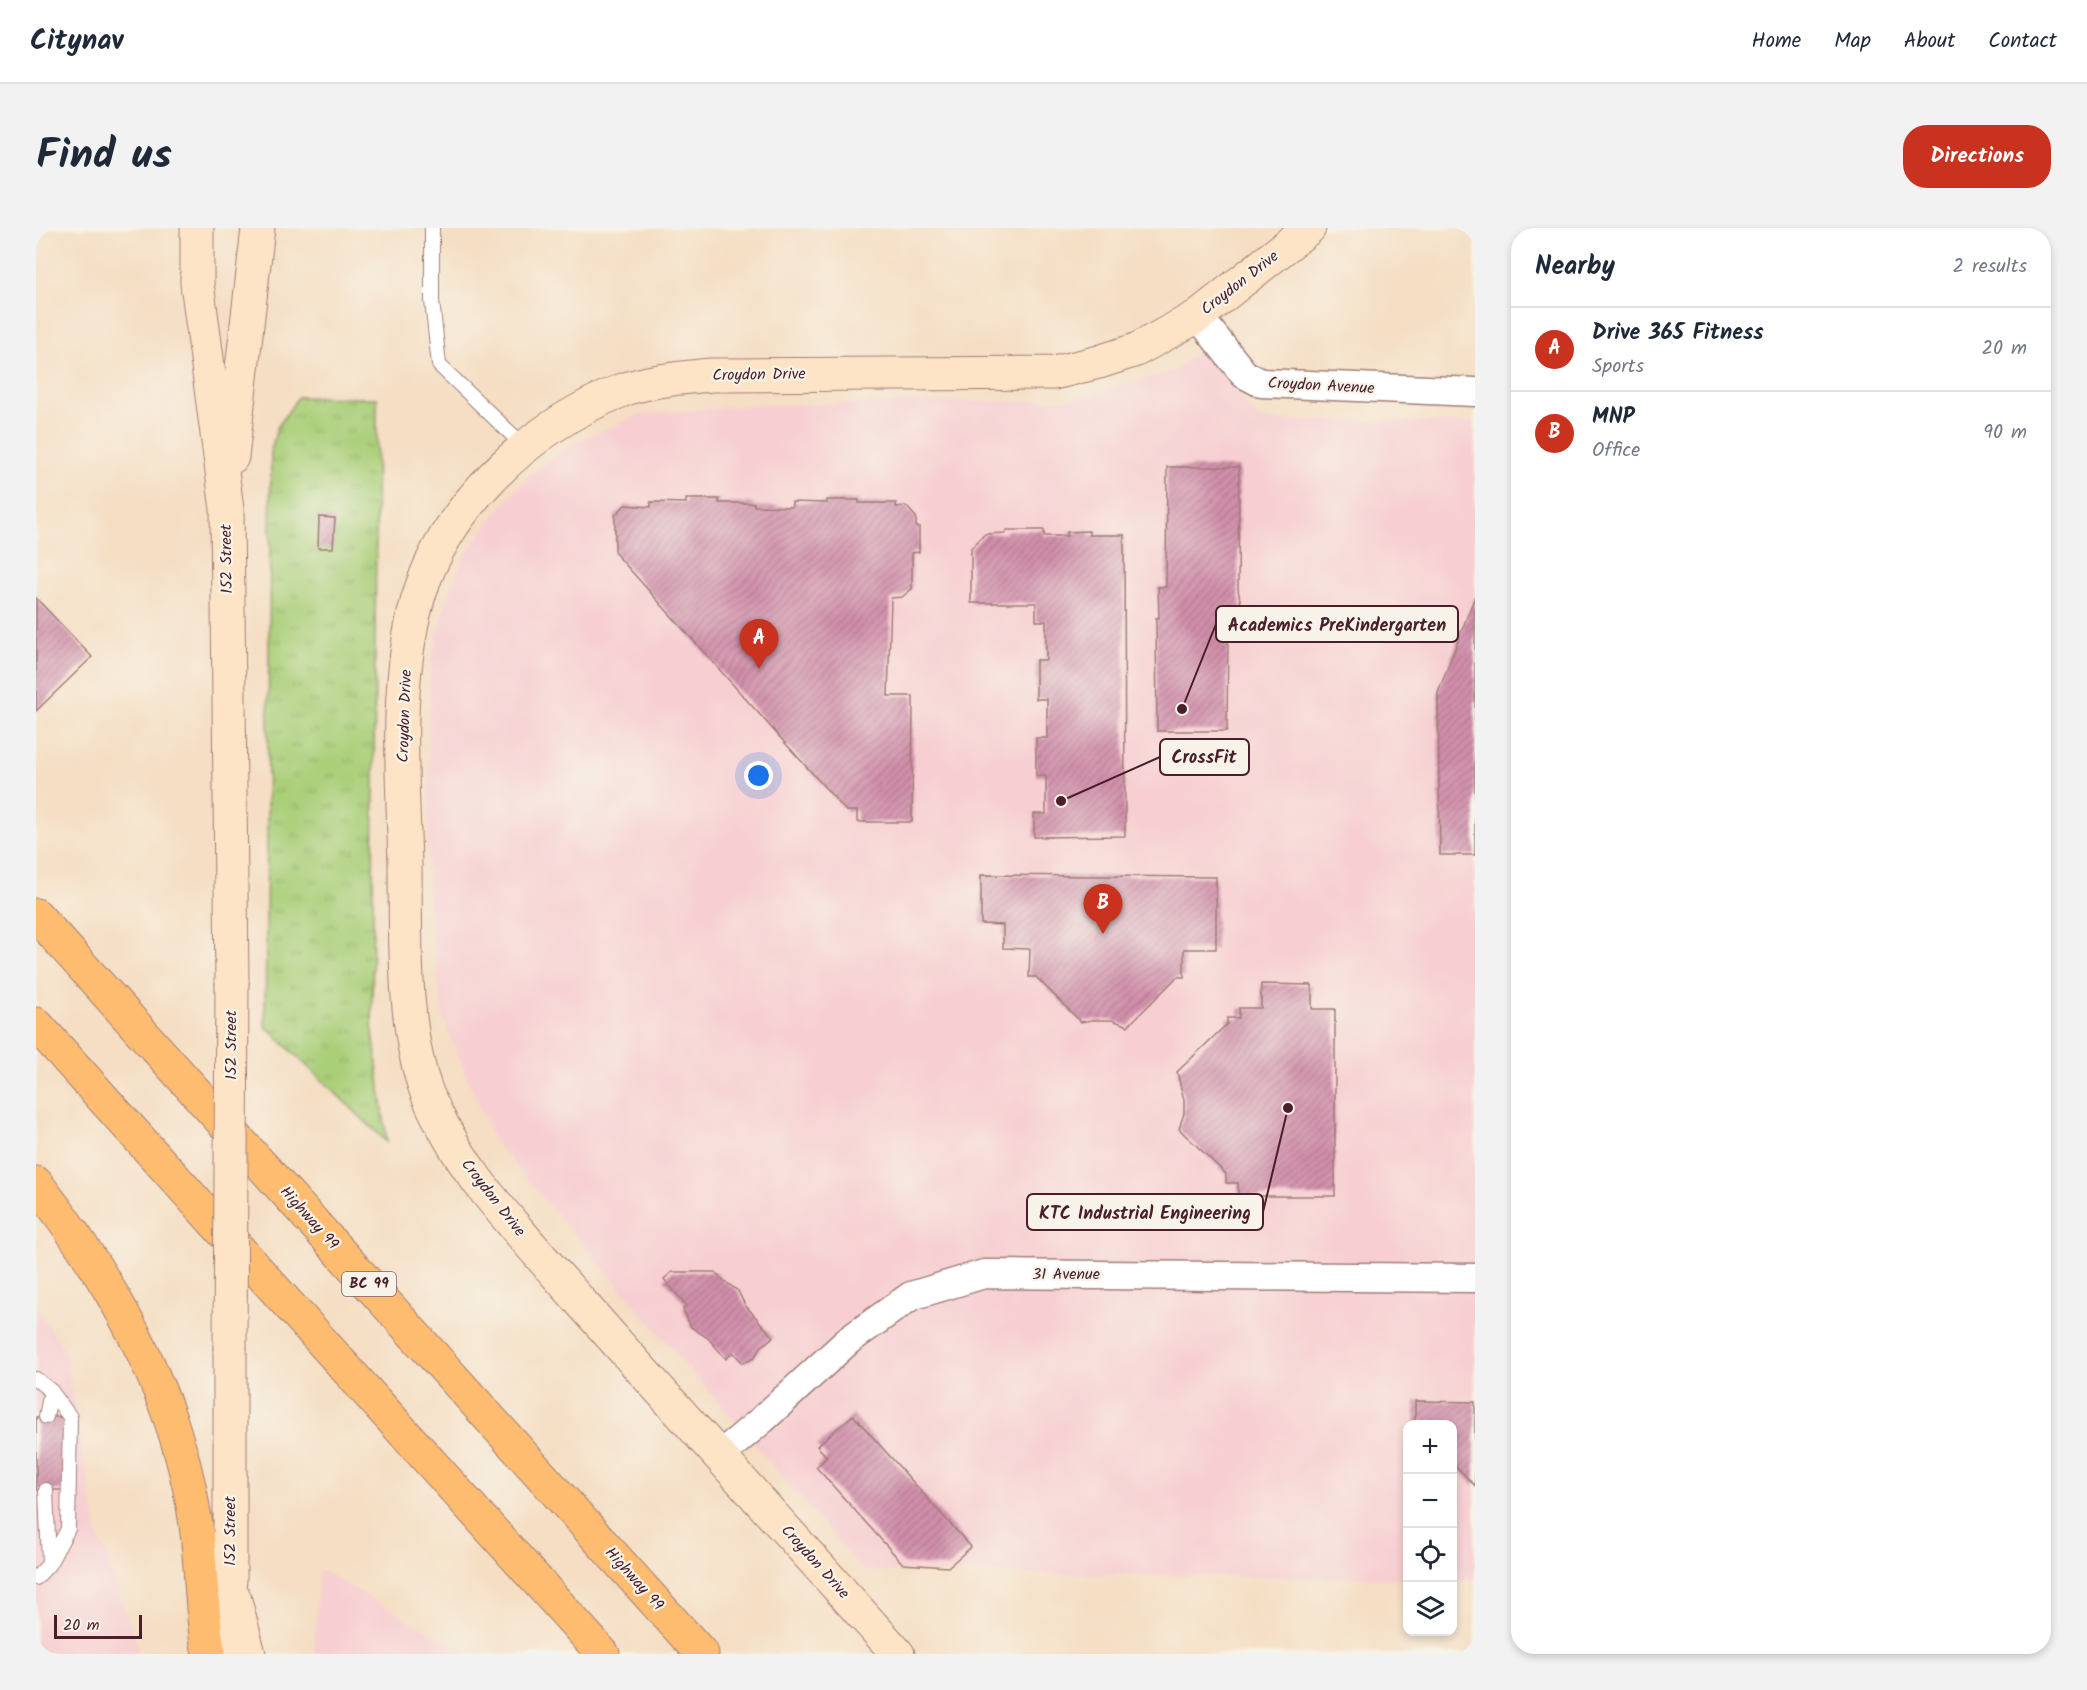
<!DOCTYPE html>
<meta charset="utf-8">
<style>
:root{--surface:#fff;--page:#f2f2f3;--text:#1f2937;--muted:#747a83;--line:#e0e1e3;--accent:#c8321e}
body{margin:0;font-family:Kalam,sans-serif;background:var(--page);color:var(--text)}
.controls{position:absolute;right:18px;bottom:18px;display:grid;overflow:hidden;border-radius:12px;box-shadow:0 3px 9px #0003}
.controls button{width:54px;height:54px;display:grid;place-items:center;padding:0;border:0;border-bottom:2px solid var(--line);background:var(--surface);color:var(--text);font:30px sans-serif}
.scale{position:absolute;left:18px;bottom:15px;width:88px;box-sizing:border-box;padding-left:6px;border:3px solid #4a1f2b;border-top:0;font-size:16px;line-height:21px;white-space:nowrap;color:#4a1f2b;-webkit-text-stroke:4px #f7f3e8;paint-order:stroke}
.you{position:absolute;left:723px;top:548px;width:21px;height:21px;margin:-15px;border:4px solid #fff;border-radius:50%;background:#1a73e8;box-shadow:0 0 0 9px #1a73e833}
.badge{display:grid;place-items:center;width:39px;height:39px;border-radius:50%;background:var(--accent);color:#fff;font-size:20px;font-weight:700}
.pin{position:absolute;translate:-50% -50px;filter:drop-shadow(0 2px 3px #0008)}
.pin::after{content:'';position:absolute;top:32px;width:21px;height:18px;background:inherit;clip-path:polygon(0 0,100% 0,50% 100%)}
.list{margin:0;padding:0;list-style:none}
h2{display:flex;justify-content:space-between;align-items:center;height:78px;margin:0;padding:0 24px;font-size:26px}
h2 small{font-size:20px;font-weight:400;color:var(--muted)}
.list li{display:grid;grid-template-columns:39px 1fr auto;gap:18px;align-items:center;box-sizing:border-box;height:84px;padding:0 24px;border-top:2px solid var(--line)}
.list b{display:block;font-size:22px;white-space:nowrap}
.list p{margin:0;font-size:20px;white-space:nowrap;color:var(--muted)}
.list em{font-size:20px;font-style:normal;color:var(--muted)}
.icon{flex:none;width:33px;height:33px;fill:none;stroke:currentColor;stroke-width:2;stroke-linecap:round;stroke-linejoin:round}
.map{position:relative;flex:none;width:1439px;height:1426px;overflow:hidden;border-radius:24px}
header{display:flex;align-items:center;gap:36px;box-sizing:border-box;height:84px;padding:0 30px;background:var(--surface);border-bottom:2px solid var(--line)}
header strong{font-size:28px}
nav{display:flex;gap:33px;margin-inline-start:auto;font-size:21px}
.intro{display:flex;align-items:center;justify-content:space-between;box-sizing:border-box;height:144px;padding:0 36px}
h1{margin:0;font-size:42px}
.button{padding:15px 27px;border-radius:24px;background:var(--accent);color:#fff;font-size:21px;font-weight:700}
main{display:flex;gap:36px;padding:0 36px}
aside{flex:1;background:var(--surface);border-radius:24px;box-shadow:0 3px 9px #0003}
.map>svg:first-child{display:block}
</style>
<header>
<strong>Citynav</strong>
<nav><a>Home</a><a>Map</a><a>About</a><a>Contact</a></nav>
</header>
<div class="intro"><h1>Find us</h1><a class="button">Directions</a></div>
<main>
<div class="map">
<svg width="1439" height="1426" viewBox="0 0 1439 1426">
<defs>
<pattern id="grass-tufts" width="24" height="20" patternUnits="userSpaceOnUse" patternTransform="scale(1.5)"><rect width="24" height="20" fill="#aacf79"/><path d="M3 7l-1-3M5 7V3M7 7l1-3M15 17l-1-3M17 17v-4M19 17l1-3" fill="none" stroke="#94b169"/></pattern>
<pattern id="building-hatch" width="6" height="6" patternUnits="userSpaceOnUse" patternTransform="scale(1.5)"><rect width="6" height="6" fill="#d18fab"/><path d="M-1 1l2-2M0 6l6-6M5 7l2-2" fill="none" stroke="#ac748b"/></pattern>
</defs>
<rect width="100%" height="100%" fill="#f7f3e8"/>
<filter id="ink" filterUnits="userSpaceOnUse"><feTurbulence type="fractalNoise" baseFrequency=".0167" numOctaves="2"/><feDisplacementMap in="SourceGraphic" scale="12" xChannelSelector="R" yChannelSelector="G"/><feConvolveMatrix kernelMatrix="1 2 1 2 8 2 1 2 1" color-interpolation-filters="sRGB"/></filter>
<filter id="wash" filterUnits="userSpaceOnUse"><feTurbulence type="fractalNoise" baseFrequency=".008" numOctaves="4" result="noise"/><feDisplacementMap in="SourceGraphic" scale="24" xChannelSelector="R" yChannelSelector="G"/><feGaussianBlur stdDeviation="1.35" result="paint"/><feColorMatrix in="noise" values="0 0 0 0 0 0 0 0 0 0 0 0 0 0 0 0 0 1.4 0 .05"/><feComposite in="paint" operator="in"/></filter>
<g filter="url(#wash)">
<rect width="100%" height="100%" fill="#f5dec3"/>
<g fill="#f7cfd2">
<polygon points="1166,122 1223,192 1439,194 1439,1352 1417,1352 1416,1196 1372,1196 1371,1351 827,1343 458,913 407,791 392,669 393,462 396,428 409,377 428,328 461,284 494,246 540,214 605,186 723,177 1030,172 1136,144"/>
<polygon points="0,1077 29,1124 61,1303 102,1418 102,1426 0,1426"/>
<polygon points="283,1341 433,1426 278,1426"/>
</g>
<polygon fill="url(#grass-tufts)" stroke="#7a7752" stroke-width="1.5" points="262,169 341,170 336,797 351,914 229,798 235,223 241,200"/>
<g id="blocks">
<g fill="url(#building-hatch)">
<polygon points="1131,239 1203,239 1202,361 1207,388 1192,391 1191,503 1121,503 1120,390 1123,390 1122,359 1130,359"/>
<polygon points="650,271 683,271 683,275 718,275 718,278 756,279 756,274 791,275 791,272 823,272 823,275 860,275 860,279 870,278 880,289 880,299 883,299 883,324 876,325 876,361 866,369 855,370 852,468 877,468 876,594 821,594 821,583 810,583 579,325 579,287 589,277 615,279 615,274 650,275"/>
<polygon points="283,289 299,290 297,320 282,320"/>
<polygon points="970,302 1008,302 1008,308 1031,308 1031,304 1053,303 1053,307 1088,307 1089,608 998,609 998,586 1010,586 1010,548 1000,548 1000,510 1011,510 1011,471 1000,471 1000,432 1010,432 1010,393 1000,393 1000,375 935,375 935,320 949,306 970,305"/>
<polygon points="1439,368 1439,627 1404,627 1402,465"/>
<polygon points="0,370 56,429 0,483"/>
<polygon points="945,647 1180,649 1180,721 1148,721 1148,749 1141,749 1092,798 1076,792 1056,792 1045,794 1000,749 993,749 994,721 967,720 967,697 945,696"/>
<polygon points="1225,756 1276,757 1276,781 1299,781 1299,968 1202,968 1202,955 1190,955 1190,946 1143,901 1148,885 1148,872 1141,844 1191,796 1191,790 1203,790 1203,780 1225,780"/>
<polygon points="636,1044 679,1044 687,1052 702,1063 709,1077 737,1109 725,1119 718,1130 707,1135 697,1124 690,1131 672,1110 655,1099 647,1081 650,1077 628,1051"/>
<polygon points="1379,1173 1439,1174 1439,1258 1416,1234 1416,1196 1381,1196 1379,1194"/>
<polygon points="817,1187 935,1319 912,1339 867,1336 780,1239 791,1229 781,1218"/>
<rect x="0" y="1189" width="28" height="73"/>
</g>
</g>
</g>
<g filter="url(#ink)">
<use href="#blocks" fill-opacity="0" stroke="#a07e77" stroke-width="1.5"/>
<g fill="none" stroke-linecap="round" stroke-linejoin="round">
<g stroke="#a07e77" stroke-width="16">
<g id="lane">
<polyline points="396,0 396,73 403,137 488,218"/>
<polyline points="0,1151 15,1163 34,1189 32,1301 13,1336 0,1350"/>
<polyline points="10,1189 15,1163"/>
<polyline points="10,1262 13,1334"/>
</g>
</g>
<g stroke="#a07e77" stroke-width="31">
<g id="street">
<polyline points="1162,88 1208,146 1225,155 1439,164"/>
<polyline points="683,1228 727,1191 813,1112 875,1068 948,1046 1439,1050"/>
</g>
</g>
<g stroke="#a07e77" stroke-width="35">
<g id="secondary">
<polyline points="161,0 161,55 191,281 196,754"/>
<polyline points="196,229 222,0"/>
<polyline points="198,1369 213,1426"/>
<polyline points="183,1426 194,1352 194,1122"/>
<path d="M862 1426C769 1323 676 1220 583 1117 547 1076 510 1036 475 994 452 967 430 940 413 909 405 895 397 880 391 865 366 800 370 708 369 638 367 555 359 468 378 386 401 284 492 199 587 162 614 152 646 150 675 147L1018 145 1063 134 1100 122 1162 88 1273 0"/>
</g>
</g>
<g stroke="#a07e77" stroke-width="35">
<g id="highway">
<polyline points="0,687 666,1426"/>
<polyline points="0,796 567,1426"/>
<path d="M0 955C76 1052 140 1166 159 1290 166 1335 164 1381 173 1426"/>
</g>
</g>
<use href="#lane" stroke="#fff" stroke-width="14"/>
<use href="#street" stroke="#fff" stroke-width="28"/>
<use href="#secondary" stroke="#fee4c6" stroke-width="33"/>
<use href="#highway" stroke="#fdbc70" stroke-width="33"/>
<g stroke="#a07e77" stroke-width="35" stroke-linecap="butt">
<polyline id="secondary-bridge" points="194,1122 196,754"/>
</g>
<use href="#secondary-bridge" stroke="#fee4c6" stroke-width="33"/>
</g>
</g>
<g text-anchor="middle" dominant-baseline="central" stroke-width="4.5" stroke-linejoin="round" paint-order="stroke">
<rect fill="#f7f3e8" stroke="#7e5f64" stroke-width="1.5" x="306" y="1044" width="54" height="24" rx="4.5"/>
<g font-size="15" font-weight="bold" fill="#4a1f2b">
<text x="333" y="1056">BC 99</text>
</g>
<g font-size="16" fill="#4a1f2b" stroke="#f7f3e8">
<text transform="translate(1204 55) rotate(-38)">Croydon Drive</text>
<text transform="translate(723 147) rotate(-1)">Croydon Drive</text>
<text transform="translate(1285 158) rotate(3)">Croydon Avenue</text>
<text transform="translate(191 331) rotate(-91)">152 Street</text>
<text transform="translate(369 488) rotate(-88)">Croydon Drive</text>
<text transform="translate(195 817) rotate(-90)">152 Street</text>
<text transform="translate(457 970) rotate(52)">Croydon Drive</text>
<text transform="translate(273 990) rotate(48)">Highway 99</text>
<text x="1030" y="1046">31 Avenue</text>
<text transform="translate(194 1303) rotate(-90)">152 Street</text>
<text transform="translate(779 1334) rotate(48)">Croydon Drive</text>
<text transform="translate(598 1351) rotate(48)">Highway 99</text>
</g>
</g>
<path fill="none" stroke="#4a1f2b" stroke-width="2" d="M1146 481L1180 396M1025 573L1124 529M1252 880L1227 984"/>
<g fill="#4a1f2b" stroke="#f7f3e8" stroke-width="2">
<circle cx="1146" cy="481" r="6"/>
<circle cx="1025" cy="573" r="6"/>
<circle cx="1252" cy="880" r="6"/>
</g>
<g fill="#f7f3e8" stroke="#4a1f2b" stroke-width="2">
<rect x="1180" y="378" width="242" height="36" rx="6"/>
<rect x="1124" y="511" width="89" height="36" rx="6"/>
<rect x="991" y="966" width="236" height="36" rx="6"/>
</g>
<g font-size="18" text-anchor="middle" font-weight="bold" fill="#4a1f2b">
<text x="1301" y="403">Academics PreKindergarten</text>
<text x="1168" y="535">CrossFit</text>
<text x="1109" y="991">KTC Industrial Engineering</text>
</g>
</svg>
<div class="controls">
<button>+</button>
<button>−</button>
<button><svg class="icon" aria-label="locate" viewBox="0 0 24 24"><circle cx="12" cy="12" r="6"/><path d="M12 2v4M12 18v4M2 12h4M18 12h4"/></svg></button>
<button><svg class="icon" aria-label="layers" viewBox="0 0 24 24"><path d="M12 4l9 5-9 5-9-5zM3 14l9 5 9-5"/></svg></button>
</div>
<div class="scale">20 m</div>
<div class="you"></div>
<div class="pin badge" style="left:723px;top:441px">A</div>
<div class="pin badge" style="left:1067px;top:706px">B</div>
</div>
<aside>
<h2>Nearby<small>2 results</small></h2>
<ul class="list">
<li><span class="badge">A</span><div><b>Drive 365 Fitness</b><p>Sports</p></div><em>20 m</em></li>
<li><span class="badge">B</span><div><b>MNP</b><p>Office</p></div><em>90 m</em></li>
</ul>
</aside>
</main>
